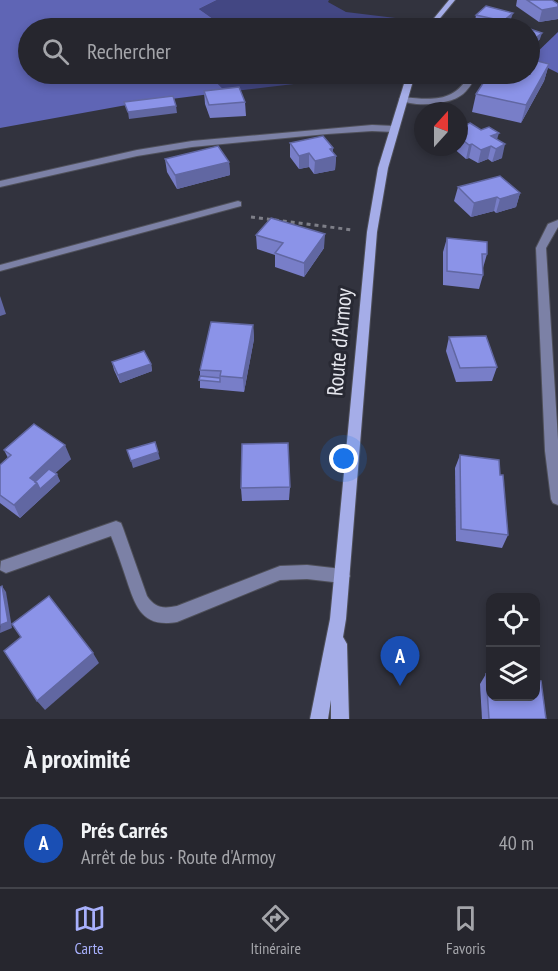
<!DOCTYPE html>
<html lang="fr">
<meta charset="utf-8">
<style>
:root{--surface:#26262e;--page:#32323a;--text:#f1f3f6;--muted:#a4a5aa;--line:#42434a;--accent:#a8b0fc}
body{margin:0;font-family:"PT Sans Narrow",sans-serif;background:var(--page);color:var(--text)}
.controls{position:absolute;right:18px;bottom:18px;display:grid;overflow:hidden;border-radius:12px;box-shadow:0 3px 9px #0003}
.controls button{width:54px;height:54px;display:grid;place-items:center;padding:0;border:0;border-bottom:2px solid var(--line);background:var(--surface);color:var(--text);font:30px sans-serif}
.compass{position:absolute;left:414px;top:102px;width:54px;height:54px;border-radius:50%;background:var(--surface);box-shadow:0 3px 9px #0003;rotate:21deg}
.you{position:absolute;left:344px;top:459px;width:21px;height:21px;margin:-15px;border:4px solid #fff;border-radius:50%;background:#1a73e8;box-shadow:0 0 0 9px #1a73e833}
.badge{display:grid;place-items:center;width:39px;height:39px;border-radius:50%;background:var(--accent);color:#fff;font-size:20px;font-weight:700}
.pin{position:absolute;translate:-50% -50px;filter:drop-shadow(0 2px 3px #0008)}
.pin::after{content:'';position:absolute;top:32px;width:21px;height:18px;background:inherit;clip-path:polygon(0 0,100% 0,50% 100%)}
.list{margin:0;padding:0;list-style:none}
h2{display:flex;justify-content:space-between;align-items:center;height:78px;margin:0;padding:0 24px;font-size:26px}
h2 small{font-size:20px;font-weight:400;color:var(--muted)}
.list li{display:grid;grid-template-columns:39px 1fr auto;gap:18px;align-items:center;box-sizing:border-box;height:90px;padding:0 24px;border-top:2px solid var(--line)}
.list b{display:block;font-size:22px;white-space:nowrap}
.list p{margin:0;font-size:20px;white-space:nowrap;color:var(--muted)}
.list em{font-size:20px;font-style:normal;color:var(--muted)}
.icon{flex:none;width:33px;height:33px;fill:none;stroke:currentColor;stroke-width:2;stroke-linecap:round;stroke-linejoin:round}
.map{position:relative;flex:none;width:558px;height:719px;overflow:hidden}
.search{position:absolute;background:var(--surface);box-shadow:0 3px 9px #0003;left:18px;right:18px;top:18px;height:66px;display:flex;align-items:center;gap:15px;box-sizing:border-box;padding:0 21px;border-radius:33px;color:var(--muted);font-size:22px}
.sheet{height:168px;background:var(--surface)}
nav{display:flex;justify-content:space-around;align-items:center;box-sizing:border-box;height:84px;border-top:2px solid var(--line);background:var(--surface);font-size:16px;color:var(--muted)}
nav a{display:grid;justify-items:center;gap:3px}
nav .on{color:var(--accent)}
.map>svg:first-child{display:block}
</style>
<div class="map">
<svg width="558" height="719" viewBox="0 0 558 719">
<rect width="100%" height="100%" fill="#32333e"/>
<g fill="#434783">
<polygon points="217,0 329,0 328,2 346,12 412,20 409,28 226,28 199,9"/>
<polygon points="179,74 378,74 226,92 218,84"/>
</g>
<g fill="#5f65b5">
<polygon points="0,0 217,0 199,9 226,28 28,28 28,74 179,74 218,84 226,92 132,104 0,128"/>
<polygon points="558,32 558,73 530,59"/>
</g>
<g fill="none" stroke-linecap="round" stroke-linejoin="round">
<g stroke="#4f505a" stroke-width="2">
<g id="service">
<path d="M470 74H477C473 81 470 88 463 94 450 105 413 108 399 99L403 97C432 100 454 103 470 74Z"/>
<polygon points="372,125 394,126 398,129 394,132 372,131 327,134 192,147 137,156 0,187 0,181 137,150 192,141"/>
<path d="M116 521 121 523 123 528 147 596C155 608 163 609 177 606L280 566 307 565 342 569 347 571 350 576 347 581 342 583 307 579 280 580 177 622C143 628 136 608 127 581 122 566 117 551 111 536L6 573 0 570 1 561Z"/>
</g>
</g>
<g stroke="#4f505a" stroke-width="2">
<g id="minor">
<polygon points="238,201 241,202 241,206 0,271 0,265"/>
<polygon points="558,220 558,227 546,248 558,440 558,505 553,503 551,499 545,451 536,248 548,224"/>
</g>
</g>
<g stroke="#4f505a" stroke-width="2">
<g id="secondary">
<polygon points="449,0 455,0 432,28 426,28"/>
<polygon points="407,74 415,74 388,168 377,232 346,619 343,637 347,644 349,719 331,719 331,700 328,719 310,719 330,619 367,232 378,168"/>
</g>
</g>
<polyline stroke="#7e7f88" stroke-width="3" stroke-dasharray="4 4" stroke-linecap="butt" points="251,217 353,230"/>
<use href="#service" fill="#7c81a6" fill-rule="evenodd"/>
<use href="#minor" fill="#7c81a6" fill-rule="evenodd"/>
<use href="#secondary" fill="#a5ade8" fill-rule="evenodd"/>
</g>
<g fill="#787ec8">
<polygon points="517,0 552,0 558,4 558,19 539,22 516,6"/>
<polygon points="476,15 511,19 502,28 475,21"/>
<polygon points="530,29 540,39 532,46 530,45"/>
<polygon points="549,64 544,81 521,123 472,112 476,94"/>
<polygon points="204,91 245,102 246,116 210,118 205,104"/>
<polygon points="459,128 497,139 502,158 492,162 488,159 478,163 469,158 466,159 452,147 459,147"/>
<polygon points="290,143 333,148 333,153 336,156 335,170 314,174 309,167 299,169 290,157"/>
<polygon points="165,159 229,162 230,175 177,189 167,172"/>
<polygon points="458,187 520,193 516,207 496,213 494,211 471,217 454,201"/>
<polygon points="256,235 324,248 304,277 275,267 275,255 257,249"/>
<polygon points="447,238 487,254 483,268 483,275 479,289 443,285 443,252"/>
<polygon points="253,325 254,339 244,392 200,388 200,370"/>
<polygon points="449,337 497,367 492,381 456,382 446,351"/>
<polygon points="112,362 151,364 152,371 120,383 114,370"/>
<polygon points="4,450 71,459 55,473 60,481 20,518 0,503 0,465 8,458"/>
<polygon points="460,455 508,535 502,548 456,541 455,468"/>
<polygon points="290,487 289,500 242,501 241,488"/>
<polygon points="486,674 546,719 482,719 480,684"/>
</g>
<g fill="#6167a2">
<polygon points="558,7 558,19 539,22 542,10"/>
<polygon points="513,13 511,19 502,28 503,21"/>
<polygon points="542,33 540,39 532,46 534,39"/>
<polygon points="549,64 544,81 521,123 526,105"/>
<polygon points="176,106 177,113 129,119 128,112"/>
<polygon points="499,133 495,146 491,146 488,159 478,163 481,150 491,136"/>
<polygon points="472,144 469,158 466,159 469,145"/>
<polygon points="505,144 502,158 492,162 496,149"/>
<polygon points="333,148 333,157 336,156 335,170 314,174 315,161 330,149"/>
<polygon points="309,153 309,167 299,169 299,156"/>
<polygon points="229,162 230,175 177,189 175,175"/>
<polygon points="520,193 516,207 496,213 500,199"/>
<polygon points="497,197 494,211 471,217 474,203"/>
<polygon points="325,234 324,248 304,277 304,263"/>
<polygon points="0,296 6,314 0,316"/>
<polygon points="253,325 254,339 244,392 243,378"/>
<polygon points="151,364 152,371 120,383 118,375"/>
<polygon points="65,445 71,459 39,488 57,474 60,481 20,518 14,505 30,478"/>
<polygon points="158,452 160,459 133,468 131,461"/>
<polygon points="2,586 6,592 12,628 0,633"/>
<polygon points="93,653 99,663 45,710 37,701"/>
</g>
<g fill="#8b93e8" stroke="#6167a2" stroke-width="1.5">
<polygon points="527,0 552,0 558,4 558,7 542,10"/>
<polygon points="486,6 513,13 503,21 476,15"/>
<polygon points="530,29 542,33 534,39 530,38"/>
<polygon points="530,59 549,64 526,105 476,94 489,74 530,74"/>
<polygon points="239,87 245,102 209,105 204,91"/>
<polygon points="173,96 176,106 128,112 124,102"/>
<polygon points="470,123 481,130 489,127 499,133 491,136 505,144 496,149 491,146 481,150 472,144 469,145 459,137 459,128"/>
<polygon points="323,136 333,148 330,149 336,156 315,161 309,153 299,156 290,143"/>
<polygon points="218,146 229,162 175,175 165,159"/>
<polygon points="500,176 520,193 500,199 497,197 474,203 458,187"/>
<polygon points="271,218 325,234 304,263 275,253 283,243 256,235"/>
<polygon points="447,238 487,242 487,254 482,254 483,275 447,271"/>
<polygon points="211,322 253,325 243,378 220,376 221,371 200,370"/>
<polygon points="486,336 497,367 460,368 449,337"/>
<polygon points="144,351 151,364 118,375 112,362"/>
<polygon points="200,376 220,378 220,382 199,380"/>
<polygon points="34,424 65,445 30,478 37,483 14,505 0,495 0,465 11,455 4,450"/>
<polygon points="155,442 158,452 131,461 127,450"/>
<polygon points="288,443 290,487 241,488 242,444"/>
<polygon points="460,455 499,460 500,475 503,475 508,535 461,529"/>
<polygon points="49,469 57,474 40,489 37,483 35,482"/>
<polygon points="2,586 8,622 0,625 0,587"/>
<polygon points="49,596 93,653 37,701 4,651 21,637 12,624"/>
<polygon points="486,674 490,675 490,696 536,696 536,681 541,681 546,719 489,719"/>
</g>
<g text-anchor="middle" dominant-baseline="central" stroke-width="6" stroke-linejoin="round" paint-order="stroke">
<g font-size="22" fill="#e6e7ee" stroke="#282933">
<text transform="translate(339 342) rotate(-85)">Route d'Armoy</text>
</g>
</g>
</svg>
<div class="controls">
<button><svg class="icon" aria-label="locate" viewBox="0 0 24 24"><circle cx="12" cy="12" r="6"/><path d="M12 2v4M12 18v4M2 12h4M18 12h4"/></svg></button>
<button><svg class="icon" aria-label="layers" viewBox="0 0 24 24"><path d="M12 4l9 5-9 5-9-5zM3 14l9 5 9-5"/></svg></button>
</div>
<svg class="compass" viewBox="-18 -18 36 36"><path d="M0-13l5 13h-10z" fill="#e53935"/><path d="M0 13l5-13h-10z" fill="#a4a5aa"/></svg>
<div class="you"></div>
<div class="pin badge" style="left:400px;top:686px;background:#1a4fb4">A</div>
<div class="search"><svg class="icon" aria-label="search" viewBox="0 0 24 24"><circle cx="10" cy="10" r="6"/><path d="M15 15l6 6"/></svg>Rechercher</div>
</div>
<section class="sheet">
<h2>À proximité<small></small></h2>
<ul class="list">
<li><span class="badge" style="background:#1a4fb4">A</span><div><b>Prés Carrés</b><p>Arrêt de bus · Route d'Armoy</p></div><em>40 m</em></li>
</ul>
</section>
<nav>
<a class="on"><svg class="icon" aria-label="map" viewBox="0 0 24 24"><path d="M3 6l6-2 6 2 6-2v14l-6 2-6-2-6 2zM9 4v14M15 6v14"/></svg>Carte</a>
<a><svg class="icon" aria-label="directions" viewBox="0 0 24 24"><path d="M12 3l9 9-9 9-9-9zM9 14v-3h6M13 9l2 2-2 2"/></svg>Itinéraire</a>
<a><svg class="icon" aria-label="saved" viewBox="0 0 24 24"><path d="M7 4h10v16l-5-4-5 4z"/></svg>Favoris</a>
</nav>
